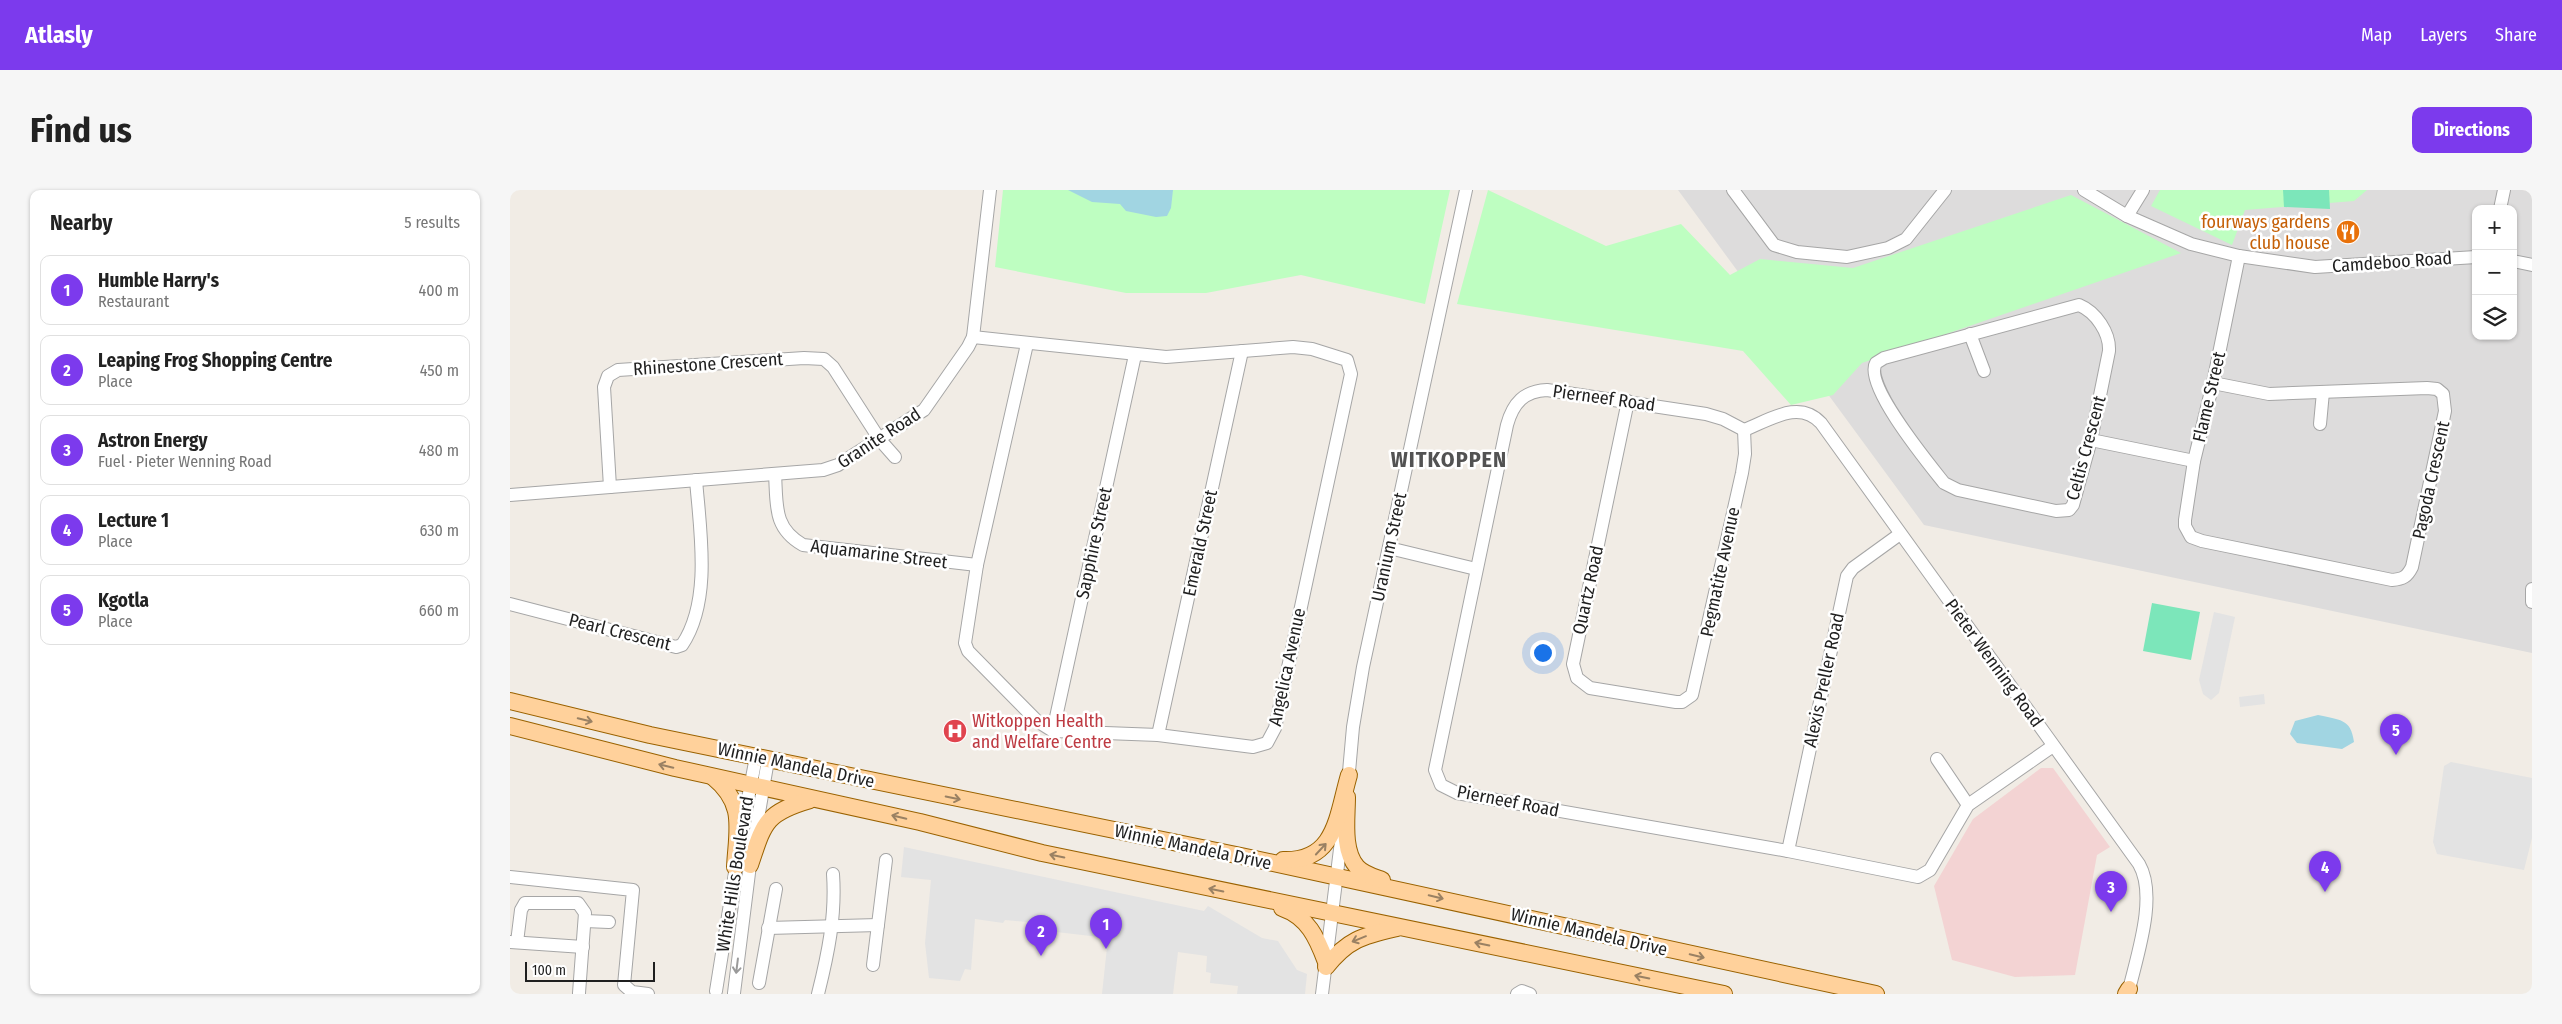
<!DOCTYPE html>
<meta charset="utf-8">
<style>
:root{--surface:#fff;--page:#f6f6f6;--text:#222;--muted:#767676;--line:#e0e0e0;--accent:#7c3aed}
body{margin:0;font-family:"Fira Sans Condensed",sans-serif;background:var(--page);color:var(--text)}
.controls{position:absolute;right:15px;top:15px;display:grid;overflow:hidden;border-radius:10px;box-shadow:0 1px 4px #0004}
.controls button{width:45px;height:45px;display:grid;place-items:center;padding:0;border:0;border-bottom:1px solid var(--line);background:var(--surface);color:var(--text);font:25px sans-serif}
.scale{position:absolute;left:15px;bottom:12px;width:130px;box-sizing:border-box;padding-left:5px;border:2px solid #1f1f1f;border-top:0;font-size:14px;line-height:18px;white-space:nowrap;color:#1f1f1f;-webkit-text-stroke:4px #fff;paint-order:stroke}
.you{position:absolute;left:1032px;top:462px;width:18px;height:18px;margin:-12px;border:4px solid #fff;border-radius:50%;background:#1a73e8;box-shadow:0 0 0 8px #1a73e833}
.badge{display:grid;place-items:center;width:32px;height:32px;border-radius:50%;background:var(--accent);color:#fff;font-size:16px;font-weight:700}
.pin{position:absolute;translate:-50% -41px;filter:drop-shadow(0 1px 2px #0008)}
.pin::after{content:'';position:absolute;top:26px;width:18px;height:15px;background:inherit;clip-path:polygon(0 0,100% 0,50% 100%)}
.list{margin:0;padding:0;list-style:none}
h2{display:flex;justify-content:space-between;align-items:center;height:65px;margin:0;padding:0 20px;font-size:21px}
h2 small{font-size:16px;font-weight:400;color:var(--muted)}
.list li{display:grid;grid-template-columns:32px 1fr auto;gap:15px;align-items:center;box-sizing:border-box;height:70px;margin:0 10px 10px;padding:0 10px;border:1px solid var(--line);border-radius:10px}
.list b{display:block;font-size:19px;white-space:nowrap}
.list p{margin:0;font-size:16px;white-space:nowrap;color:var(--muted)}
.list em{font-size:16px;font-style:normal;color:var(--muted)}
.icon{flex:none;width:28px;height:28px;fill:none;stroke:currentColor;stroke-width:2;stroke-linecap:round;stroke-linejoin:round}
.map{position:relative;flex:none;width:2022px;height:804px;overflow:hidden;border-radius:10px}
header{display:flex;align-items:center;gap:30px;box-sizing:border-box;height:70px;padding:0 25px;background:var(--accent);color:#fff}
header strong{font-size:24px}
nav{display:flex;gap:28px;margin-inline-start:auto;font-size:18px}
.intro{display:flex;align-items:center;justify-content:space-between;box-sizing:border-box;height:120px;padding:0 30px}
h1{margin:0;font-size:35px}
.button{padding:12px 22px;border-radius:10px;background:var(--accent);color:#fff;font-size:18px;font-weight:700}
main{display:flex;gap:30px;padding:0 30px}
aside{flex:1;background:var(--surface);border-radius:10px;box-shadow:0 1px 4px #0004}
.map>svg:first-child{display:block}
</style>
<header>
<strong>Atlasly</strong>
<nav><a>Map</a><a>Layers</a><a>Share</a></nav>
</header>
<div class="intro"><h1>Find us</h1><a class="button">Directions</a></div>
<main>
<aside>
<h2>Nearby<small>5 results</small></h2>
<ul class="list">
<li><span class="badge">1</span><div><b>Humble Harry's</b><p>Restaurant</p></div><em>400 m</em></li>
<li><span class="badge">2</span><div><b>Leaping Frog Shopping Centre</b><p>Place</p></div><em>450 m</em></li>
<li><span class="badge">3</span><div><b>Astron Energy</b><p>Fuel · Pieter Wenning Road</p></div><em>480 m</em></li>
<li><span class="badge">4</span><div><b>Lecture 1</b><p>Place</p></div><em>630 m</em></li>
<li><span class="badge">5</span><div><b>Kgotla</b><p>Place</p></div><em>660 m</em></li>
</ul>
</aside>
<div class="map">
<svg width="2022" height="804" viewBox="0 0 2022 804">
<rect width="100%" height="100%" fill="#f1ece5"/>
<path fill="#dddcdc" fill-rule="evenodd" d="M1168 0H2022V463L1414 335ZM1966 19H2003V146H1966Z"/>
<polygon fill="#f3d3d3" points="1531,578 1543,578 1600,657 1587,665 1565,785 1505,787 1442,770 1424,696 1463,629"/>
<g fill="#befec1">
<polygon points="493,0 940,0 915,114 791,85 696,103 616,103 485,77"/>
<polygon points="978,0 1096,56 1171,34 1220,85 1250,69 1343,78 1561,5 1671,63 1352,173 1323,205 1281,215 1233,161 947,114"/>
<polygon points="1650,0 1857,0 1844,11 1735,20 1722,55 1641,16"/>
</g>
<g fill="#7ce6ba">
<polygon points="1773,0 1819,0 1820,19 1774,17"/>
<polygon points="1642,413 1690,422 1681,470 1633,461"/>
</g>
<g fill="#e3e3e3">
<polygon points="1704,422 1725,427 1709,503 1701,510 1693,504 1689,490"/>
<polygon points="1754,504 1755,514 1730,517 1729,507"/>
<polygon points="1941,572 2022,588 2022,648 2014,680 1927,664 1923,652 1934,576"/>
<polygon points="394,657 694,721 698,716 752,748 768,751 787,780 797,784 795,804 727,804 728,796 700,793 701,783 696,782 697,766 668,762 663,804 592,804 598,748 529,740 528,733 495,730 493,733 465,729 461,780 455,779 450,791 419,788 415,753 421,690 391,687"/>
</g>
<g fill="#a1d5e2">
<polygon points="558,0 663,0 661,18 657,26 646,27 616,21 610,14 582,12"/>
<path d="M1808 525C1829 530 1841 528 1844 552L1832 559 1787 553 1780 544 1785 531Z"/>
</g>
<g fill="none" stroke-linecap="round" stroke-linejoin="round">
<g stroke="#a6a6a6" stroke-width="14">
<g id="minor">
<polyline points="1223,0 1264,55 1287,62 1337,67 1378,58 1396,49 1435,0"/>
<polyline points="1574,0 1617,26 1681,54 1729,66 1805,77 1966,67"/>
<polyline points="1990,19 1994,0"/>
<polyline points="1617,26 1633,0"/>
<polyline points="2003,71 2022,75"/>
<path d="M1569 115C1586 122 1600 143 1599 161L1581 250 1563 315 1559 320 1546 321 1448 300 1434 293C1419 274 1353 194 1366 173L1374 168Z"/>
<polyline points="1460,144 1474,181"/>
<polyline points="463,147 656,167 783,157 802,159 837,170 841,184 765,538 757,553 743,557 648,545 543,541 527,531 458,461 455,453 467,375 517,154"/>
<path d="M1703 193 1759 204 1917 198 1927 199 1933 204 1935 221 1902 377C1897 387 1893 389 1882 390L1692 351 1681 347 1675 336V330L1684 271 1703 193 1729 66"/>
<polyline points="1118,211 1063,474 1067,488 1080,498 1166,512 1172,512 1182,505 1232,283 1235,264 1234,240"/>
<polyline points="1810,234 1813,202"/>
<path d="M1234 240 1213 229 1196 224 1037 200C1014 201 1003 213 997 235L925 580 931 595 947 603 1278 661 1408 687 1420 680 1458 615 1543 556"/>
<path d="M1234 240C1260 230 1289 209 1311 233L1629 674C1648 707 1626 768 1618 804"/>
<polyline points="1581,250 1684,271"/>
<path d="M265 284C267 315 263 338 293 355L467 375"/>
<polyline points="100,297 94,197 98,186 108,180 294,168 314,169 323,177 370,250 385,267"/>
<polyline points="0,305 313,280 328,275 414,220 458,157 463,147 480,0"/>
<polyline points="879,358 966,379"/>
<polyline points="2022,399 2022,412"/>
<path d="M0 414 166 457 172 455C202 411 190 340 186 290"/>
<polyline points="543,541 625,165"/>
<polyline points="648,545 732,161"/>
<polyline points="1427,569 1458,615"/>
<polyline points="838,593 843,537 853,477 956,0"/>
<polyline points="232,640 246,567"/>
<polyline points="1278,661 1337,386 1343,378 1390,344"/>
<polyline points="0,687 123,700 114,795 122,802 138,804"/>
<polyline points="75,731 99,732"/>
<polyline points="258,738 368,735"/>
<polyline points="0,752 73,757"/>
<polyline points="7,752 11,720 15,713 68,713 75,723 69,803"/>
<polyline points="363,775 376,670"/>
<polyline points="249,793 266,699"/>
<polyline points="206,801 227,670"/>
<polyline points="224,803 240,675 258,570"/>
<path d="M308 804C318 764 326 726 323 684"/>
<polyline points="812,804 832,643"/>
<polyline points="1007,804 1012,801 1020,804"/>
</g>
</g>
<g stroke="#9a6200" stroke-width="18">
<g id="major">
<polyline points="0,511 140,545 731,666 1366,804"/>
<polyline points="0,536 165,578 410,632 532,663 1214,804"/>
<path d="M203 587C236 614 227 639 225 677"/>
<path d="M837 607C837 628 832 660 847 677 853 684 864 687 872 690"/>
<path d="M773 670C826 672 827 626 839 585"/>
<path d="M240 675C254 633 255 623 300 610"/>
<path d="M772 718C798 727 807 748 816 772"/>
<path d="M816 777C838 749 853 746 887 738"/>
<polyline points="1616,804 1619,799"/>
</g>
</g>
<use href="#minor" stroke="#fff" stroke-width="12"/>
<use href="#major" stroke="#ffd19b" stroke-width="16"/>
</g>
<defs><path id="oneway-shaft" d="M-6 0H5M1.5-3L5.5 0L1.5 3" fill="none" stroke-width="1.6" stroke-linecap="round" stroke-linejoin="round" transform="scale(1.25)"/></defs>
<g stroke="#9a8163">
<use href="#oneway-shaft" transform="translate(75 530) rotate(14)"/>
<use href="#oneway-shaft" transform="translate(156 576) rotate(-166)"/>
<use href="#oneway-shaft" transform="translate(443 608) rotate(12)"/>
<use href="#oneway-shaft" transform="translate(389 627) rotate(-167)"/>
<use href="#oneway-shaft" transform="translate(811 659) rotate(-47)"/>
<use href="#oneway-shaft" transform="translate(547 666) rotate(-168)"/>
<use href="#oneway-shaft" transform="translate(706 700) rotate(-168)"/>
<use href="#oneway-shaft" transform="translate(926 707) rotate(13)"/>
<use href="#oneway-shaft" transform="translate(849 749) rotate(158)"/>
<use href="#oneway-shaft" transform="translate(972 754) rotate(-168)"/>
<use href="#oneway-shaft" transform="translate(1187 766) rotate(13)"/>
<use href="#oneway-shaft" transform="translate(1132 787) rotate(-169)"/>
</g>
<use stroke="#9a9a9a" href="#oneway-shaft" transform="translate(227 776) rotate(97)"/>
<defs>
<g id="restaurant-disc" transform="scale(1.25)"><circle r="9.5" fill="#e8710a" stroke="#fff"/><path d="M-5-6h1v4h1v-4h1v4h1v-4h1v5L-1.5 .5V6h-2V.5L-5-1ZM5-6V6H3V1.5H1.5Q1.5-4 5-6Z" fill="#fff"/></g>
<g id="hospital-disc" transform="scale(1.25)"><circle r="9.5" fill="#e0444e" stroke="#fff"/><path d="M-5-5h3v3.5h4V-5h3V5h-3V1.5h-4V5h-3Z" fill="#fff"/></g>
</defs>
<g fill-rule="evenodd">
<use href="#restaurant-disc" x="1838" y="42"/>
<use href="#hospital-disc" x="445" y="541"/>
</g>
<g text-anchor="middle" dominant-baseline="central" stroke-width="5" stroke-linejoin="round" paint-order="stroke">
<g font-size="18" fill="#c56008" stroke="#fff" text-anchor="end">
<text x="1820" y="32">fourways gardens<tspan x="1820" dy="21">club house</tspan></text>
</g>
<g font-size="18" fill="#1f1f1f" stroke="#fff">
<text transform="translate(1882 72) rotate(-4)">Camdeboo Road</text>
<text transform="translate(198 174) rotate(-4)">Rhinestone Crescent</text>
<text transform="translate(1699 207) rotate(-77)">Flame Street</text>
<text transform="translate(1094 208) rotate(8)">Pierneef Road</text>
<text transform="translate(369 248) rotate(-33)">Granite Road</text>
<text transform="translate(1576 258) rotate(-75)">Celtis Crescent</text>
<text transform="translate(1921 290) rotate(-78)">Pagoda Crescent</text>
<text transform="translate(584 353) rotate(-78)">Sapphire Street</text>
<text transform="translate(690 353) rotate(-78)">Emerald Street</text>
<text transform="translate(879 357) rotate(-78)">Uranium Street</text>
<text transform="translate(369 364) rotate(7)">Aquamarine Street</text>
<text transform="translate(1210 382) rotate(-78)">Pegmatite Avenue</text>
<text transform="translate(1078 400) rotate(-78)">Quartz Road</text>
<text transform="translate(110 442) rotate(14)">Pearl Crescent</text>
<text transform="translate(1484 473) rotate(54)">Pieter Wenning Road</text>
<text transform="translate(777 477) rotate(-78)">Angelica Avenue</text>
<text transform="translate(1314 490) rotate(-78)">Alexis Preller Road</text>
<text transform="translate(286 575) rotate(12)">Winnie Mandela Drive</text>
<text transform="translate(998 611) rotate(11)">Pierneef Road</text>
<text transform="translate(683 657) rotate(12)">Winnie Mandela Drive</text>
<text transform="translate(225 684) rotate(-81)">White Hills Boulevard</text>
<text transform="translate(1079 742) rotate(13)">Winnie Mandela Drive</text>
</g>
<g font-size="18" fill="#be3a42" stroke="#fff" text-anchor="start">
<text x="462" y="531">Witkoppen Health<tspan x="462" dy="21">and Welfare Centre</tspan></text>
</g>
<g font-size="22" font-weight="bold" letter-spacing="1" fill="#525252" stroke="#fff">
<text x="939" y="269">WITKOPPEN</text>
</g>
</g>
</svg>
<div class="controls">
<button>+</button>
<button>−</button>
<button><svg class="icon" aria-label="layers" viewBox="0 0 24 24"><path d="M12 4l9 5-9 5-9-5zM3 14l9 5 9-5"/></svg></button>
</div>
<div class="scale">100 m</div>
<div class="you"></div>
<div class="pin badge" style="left:596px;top:759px">1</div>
<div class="pin badge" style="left:531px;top:766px">2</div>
<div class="pin badge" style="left:1601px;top:722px">3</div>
<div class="pin badge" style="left:1815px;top:702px">4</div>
<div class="pin badge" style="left:1886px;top:565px">5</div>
</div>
</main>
